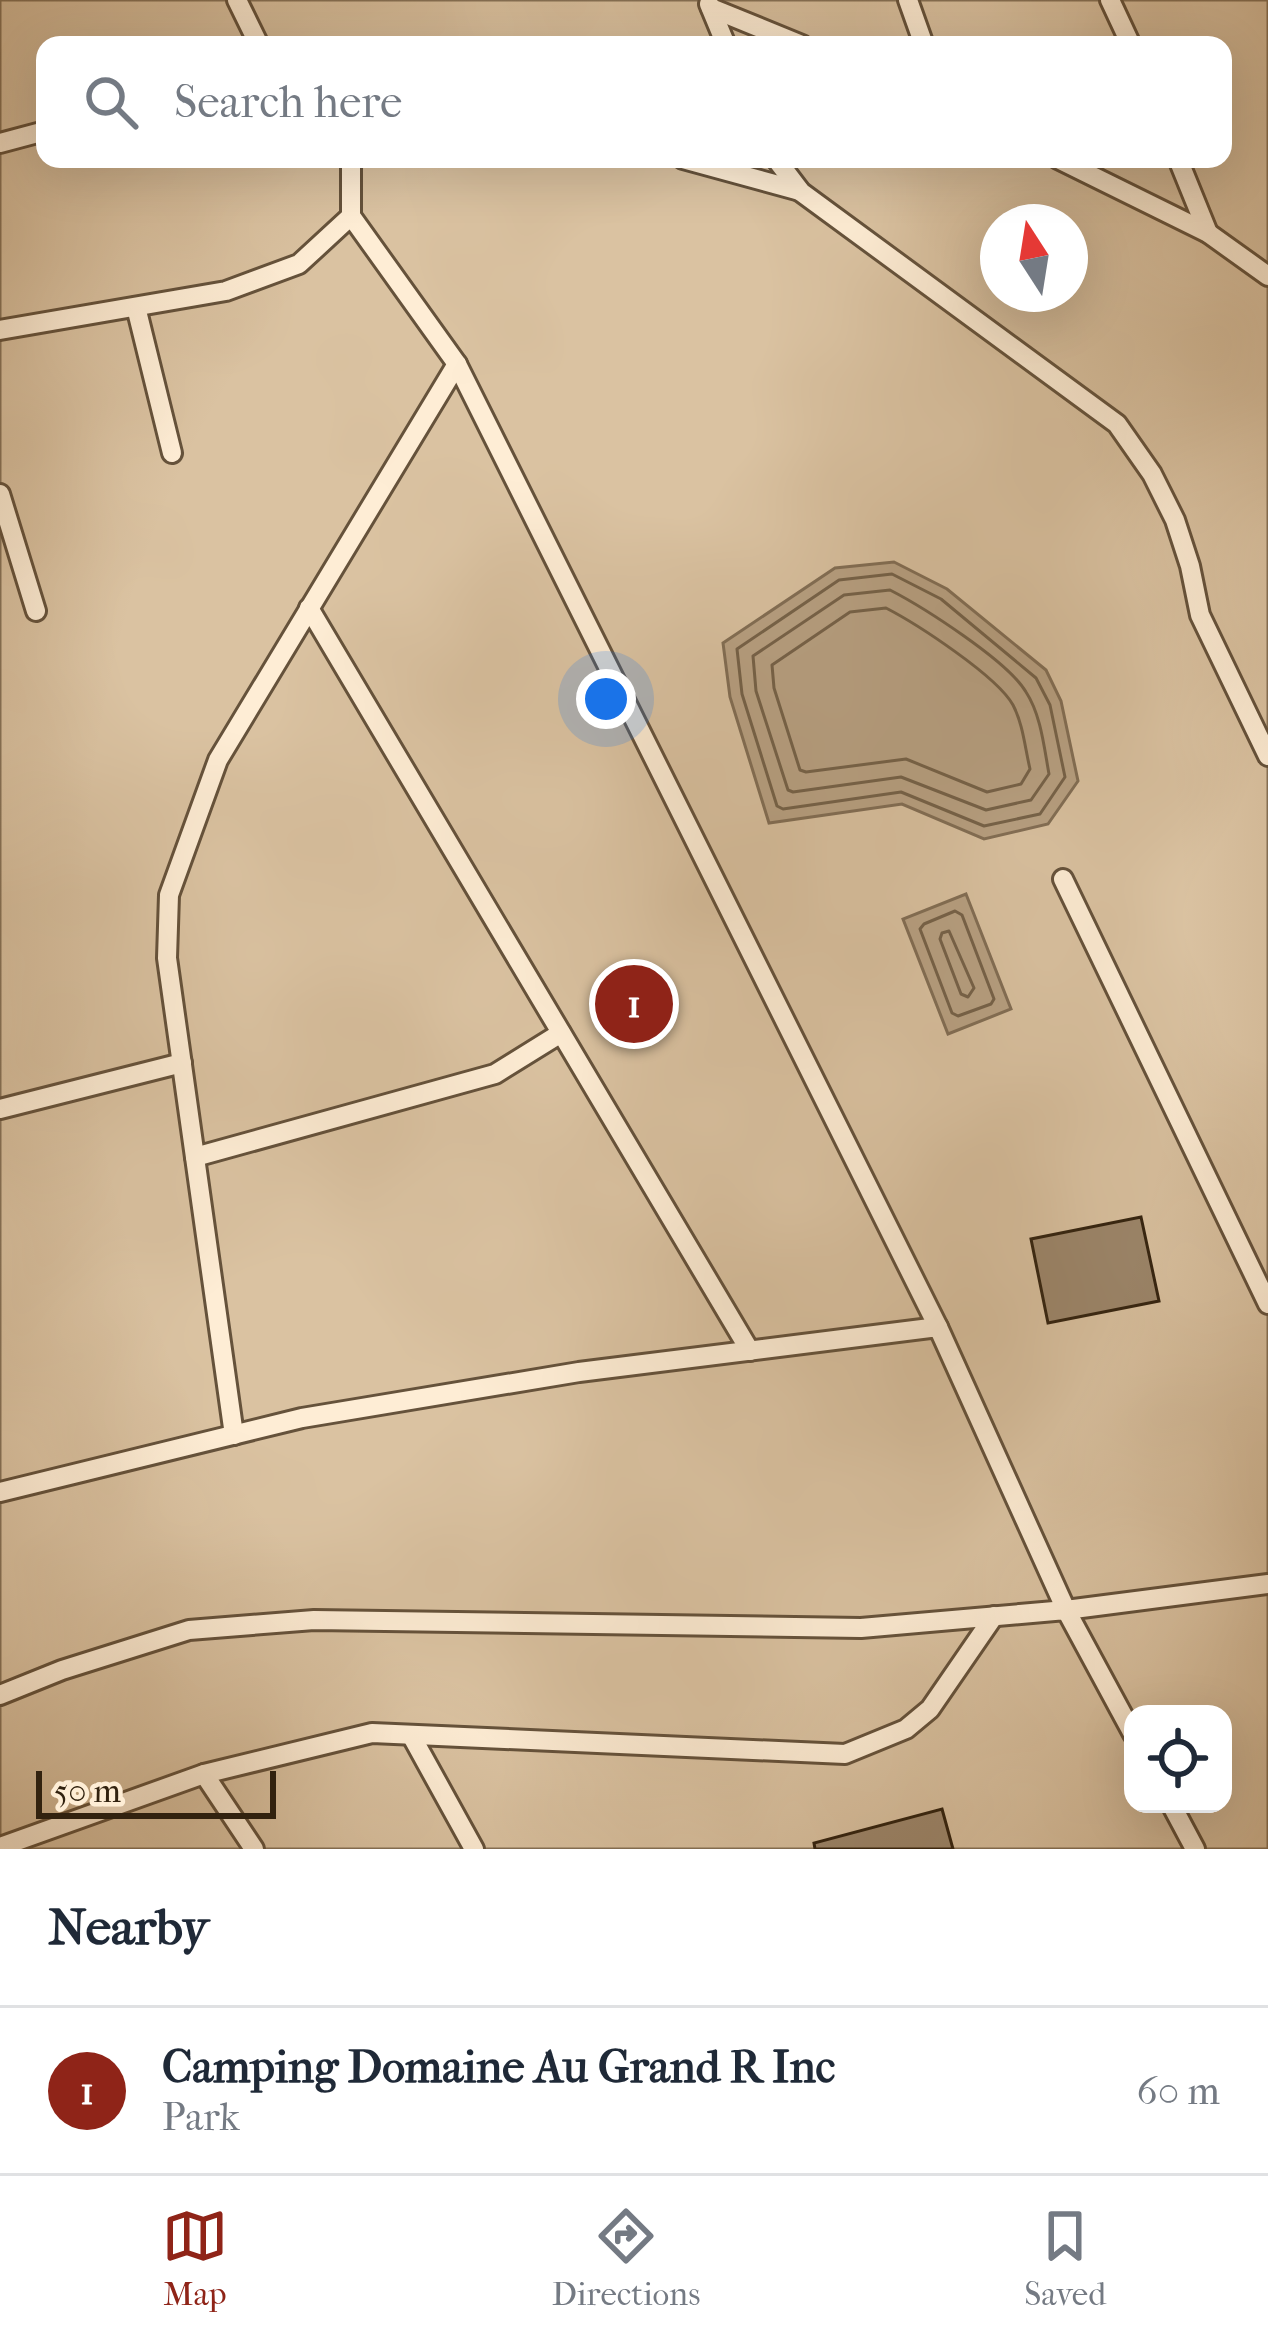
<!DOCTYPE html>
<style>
:root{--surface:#fff;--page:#f6f6f7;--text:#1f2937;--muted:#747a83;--line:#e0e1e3;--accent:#8f2418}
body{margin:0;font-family:"IM FELL French Canon",serif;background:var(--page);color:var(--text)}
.controls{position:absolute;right:36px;bottom:36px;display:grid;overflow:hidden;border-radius:24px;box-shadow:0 12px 48px #0002}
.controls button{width:108px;height:108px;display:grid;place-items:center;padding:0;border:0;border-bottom:3px solid var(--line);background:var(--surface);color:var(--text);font:60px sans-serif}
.compass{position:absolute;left:980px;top:204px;width:108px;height:108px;border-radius:50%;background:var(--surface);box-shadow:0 12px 48px #0002;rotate:348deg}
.scale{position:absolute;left:36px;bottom:30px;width:240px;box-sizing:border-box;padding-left:12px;border:6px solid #32220f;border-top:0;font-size:33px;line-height:42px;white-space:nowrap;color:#32220f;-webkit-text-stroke:9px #feedd5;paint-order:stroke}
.you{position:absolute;left:606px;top:699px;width:42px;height:42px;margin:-30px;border:9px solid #fff;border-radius:50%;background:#1a73e8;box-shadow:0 0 0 18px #1a73e833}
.badge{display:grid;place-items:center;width:78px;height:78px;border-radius:50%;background:var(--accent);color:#fff;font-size:39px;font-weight:700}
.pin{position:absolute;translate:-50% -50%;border:6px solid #fff;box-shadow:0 3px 12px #0006}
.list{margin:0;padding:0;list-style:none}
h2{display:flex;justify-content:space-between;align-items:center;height:156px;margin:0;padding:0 48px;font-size:51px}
h2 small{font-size:39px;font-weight:400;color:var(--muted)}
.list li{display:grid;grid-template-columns:78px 1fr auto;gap:36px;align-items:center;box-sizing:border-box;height:168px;padding:0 48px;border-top:3px solid var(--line)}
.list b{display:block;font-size:45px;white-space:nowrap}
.list p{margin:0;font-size:39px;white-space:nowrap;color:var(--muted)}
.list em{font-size:39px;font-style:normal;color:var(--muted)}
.icon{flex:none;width:66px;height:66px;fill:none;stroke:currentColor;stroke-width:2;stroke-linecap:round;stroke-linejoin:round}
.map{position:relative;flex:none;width:1268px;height:1849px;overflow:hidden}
.search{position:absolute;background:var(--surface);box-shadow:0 12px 48px #0002;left:36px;right:36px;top:36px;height:132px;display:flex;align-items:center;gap:30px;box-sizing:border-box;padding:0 42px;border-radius:24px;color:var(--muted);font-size:45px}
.sheet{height:324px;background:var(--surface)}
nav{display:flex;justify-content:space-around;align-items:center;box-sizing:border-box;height:168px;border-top:3px solid var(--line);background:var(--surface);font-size:33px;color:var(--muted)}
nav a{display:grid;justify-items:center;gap:6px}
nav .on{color:var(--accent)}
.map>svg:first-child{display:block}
</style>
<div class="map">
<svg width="1268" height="1849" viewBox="0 0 1268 1849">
<rect width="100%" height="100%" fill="#fde3bf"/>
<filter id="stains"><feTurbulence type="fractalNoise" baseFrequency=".00167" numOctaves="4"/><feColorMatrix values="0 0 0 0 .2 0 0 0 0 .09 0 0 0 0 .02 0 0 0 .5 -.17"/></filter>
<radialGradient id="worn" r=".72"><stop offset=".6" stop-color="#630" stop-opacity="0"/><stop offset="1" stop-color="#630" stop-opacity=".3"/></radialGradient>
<path fill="#dac2a1" stroke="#867258" stroke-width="3" fill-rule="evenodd" d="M0 0H1268V1849H0ZM45 45H1223V159H45ZM998 222H1070V294H998ZM1133 1714H1223V1804H1133Z"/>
<g fill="#b8a183" stroke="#826e55" stroke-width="3">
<polygon points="894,562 947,589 1046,670 1061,701 1078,781 1048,824 984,839 902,804 769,823 730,697 723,643 835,568"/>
<polygon points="966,894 1011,1009 948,1034 903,919"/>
</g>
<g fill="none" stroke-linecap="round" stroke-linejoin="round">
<g stroke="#756249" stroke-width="3">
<polygon points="892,574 941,599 1036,678 1050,705 1065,777 1040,814 984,826 901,792 783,809 777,806 742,694 737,649 839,580"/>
<path d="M890 590C923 607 1008 661 1026 692 1041 715 1044 747 1049 774L1031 800 986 810 901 777 793 792 788 790 756 691 753 656 844 595Z"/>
<path d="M886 608C917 624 997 676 1013 705 1023 724 1025 748 1030 769L1021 784 987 792 906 759 806 772 800 770 774 688 772 665 850 612Z"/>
<polygon points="955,911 962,915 994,999 991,1004 958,1016 952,1013 920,929 924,924"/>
<polygon points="949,931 974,988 968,997 961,994 940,939 942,933"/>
</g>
</g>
<g fill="#9c866b" stroke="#32220f" stroke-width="3">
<polygon points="1141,1217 1159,1301 1048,1323 1031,1239"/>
<polygon points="942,1809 953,1849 815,1849 814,1843"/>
</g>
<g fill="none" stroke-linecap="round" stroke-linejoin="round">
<g stroke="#65523b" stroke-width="24">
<g id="lane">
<polyline points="237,0 259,45"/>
<polyline points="908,0 924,45"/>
<polyline points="1110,0 1131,45"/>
<polyline points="709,4 726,45"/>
<polyline points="711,8 802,45"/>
<polyline points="0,143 45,131"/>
<polyline points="683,159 800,191"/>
<polyline points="776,159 801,192 1117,424 1152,474 1175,520 1190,566 1200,615 1268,756"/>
<polyline points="1058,159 1208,233 1268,276"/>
<polyline points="1178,159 1208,233"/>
<polyline points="351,216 457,364 938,1327"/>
<polyline points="136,307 172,453"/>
<polyline points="0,330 226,291 299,264 351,216 351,159"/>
<polyline points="0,494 36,611"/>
<polyline points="309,608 750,1351"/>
<polyline points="1063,879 1268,1304"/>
<polyline points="0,1109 182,1063"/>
<polyline points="195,1157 495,1074 561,1033"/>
<polyline points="234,1435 167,958 169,895 218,760 457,364"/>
<polyline points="0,1492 302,1418 579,1372 938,1327 1066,1610 1268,1584"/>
<polyline points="0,1695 62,1670 189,1630 314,1620 861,1628 1066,1610 1133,1734"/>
<polyline points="411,1735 474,1849"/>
<polyline points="204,1774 254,1849"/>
<polyline points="1171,1804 1195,1849"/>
<polyline points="0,1847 204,1774 372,1733 845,1754 906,1729 930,1709 994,1616"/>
</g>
</g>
<use href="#lane" stroke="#feedd5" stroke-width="18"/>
</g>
<rect width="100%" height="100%" filter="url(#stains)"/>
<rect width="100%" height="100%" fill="url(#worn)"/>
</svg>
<div class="controls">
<button><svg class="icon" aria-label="locate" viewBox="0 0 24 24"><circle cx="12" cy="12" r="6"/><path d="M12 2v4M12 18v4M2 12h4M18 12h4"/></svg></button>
</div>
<svg class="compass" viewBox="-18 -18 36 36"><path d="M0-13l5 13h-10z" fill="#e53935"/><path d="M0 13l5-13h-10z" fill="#747a83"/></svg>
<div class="scale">50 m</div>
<div class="you"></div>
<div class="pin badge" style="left:634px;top:1004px">1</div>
<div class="search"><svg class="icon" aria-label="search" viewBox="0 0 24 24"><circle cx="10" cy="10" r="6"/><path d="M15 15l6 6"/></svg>Search here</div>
</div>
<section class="sheet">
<h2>Nearby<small></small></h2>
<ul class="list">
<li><span class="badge">1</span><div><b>Camping Domaine Au Grand R Inc</b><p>Park</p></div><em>60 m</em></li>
</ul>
</section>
<nav>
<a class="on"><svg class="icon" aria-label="map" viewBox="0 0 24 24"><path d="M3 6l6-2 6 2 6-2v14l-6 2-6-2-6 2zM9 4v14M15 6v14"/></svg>Map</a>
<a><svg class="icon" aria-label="directions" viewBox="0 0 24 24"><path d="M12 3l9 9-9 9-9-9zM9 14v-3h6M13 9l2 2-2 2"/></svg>Directions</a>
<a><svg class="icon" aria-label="saved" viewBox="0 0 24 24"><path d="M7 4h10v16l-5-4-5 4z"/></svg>Saved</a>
</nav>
